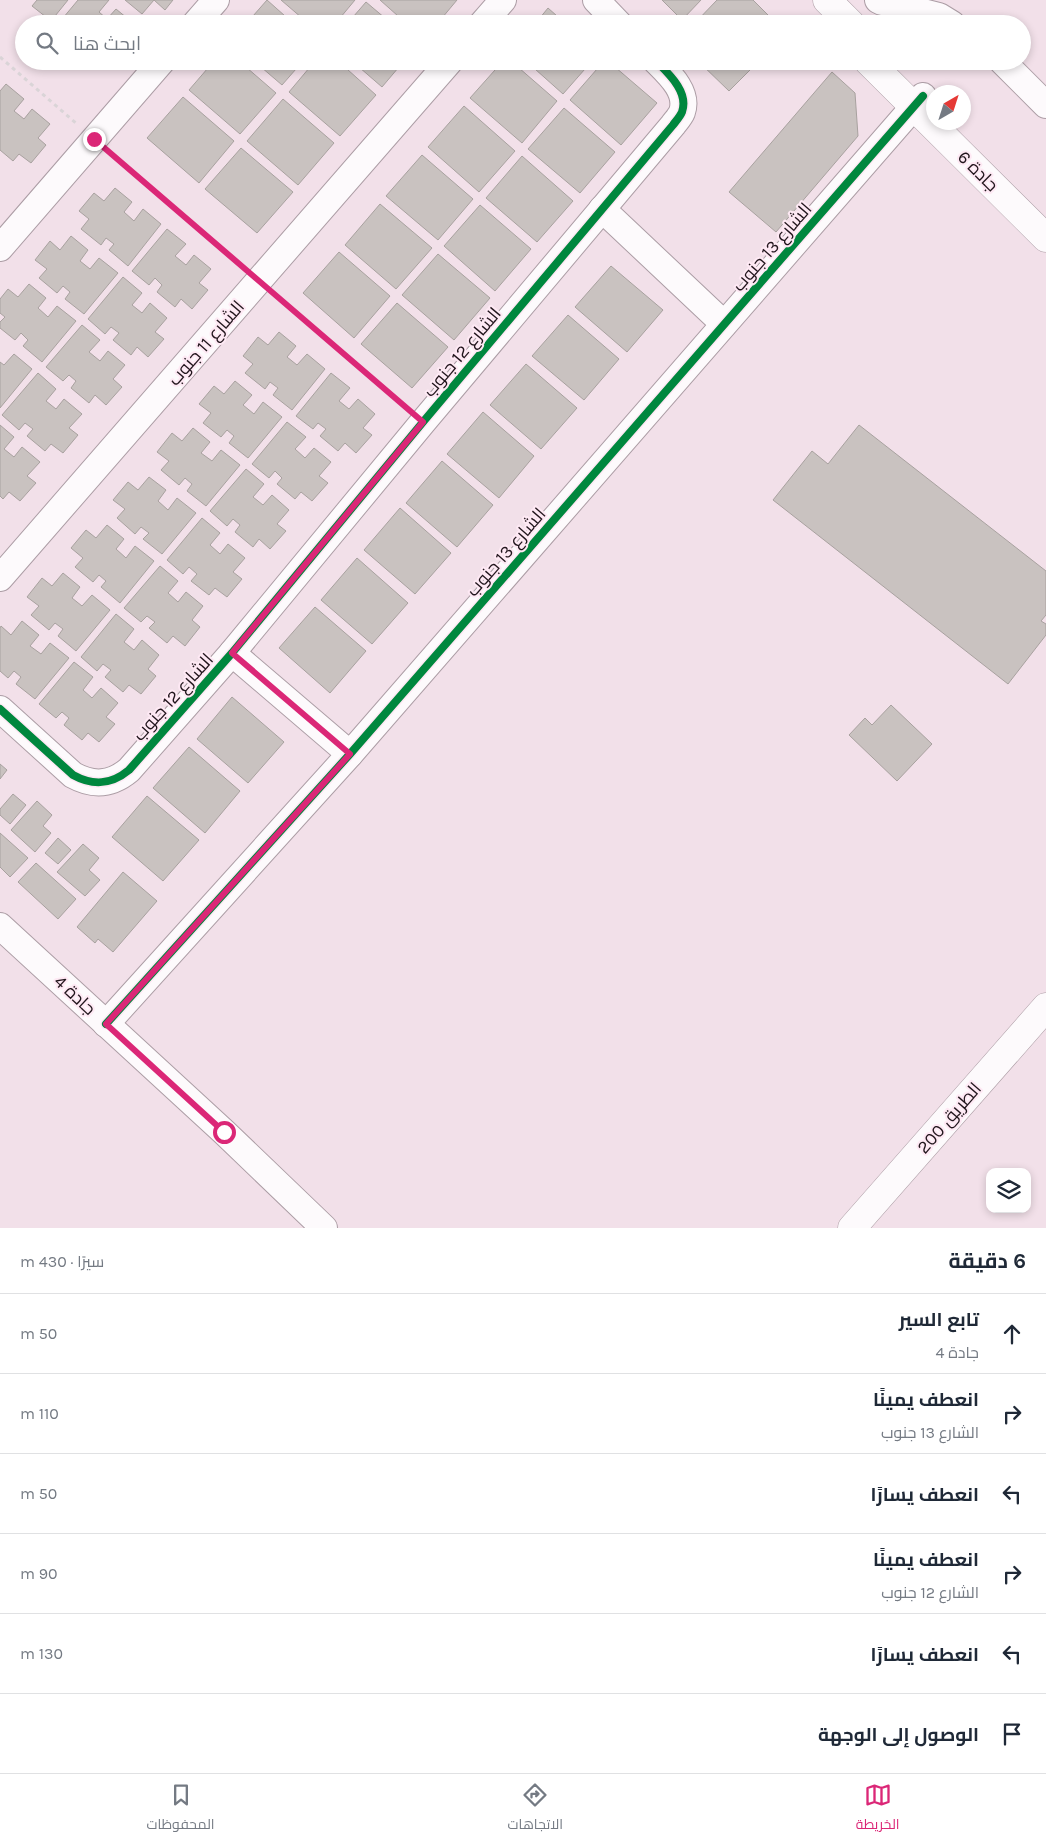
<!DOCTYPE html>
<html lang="ar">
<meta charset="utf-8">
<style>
:root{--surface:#fff;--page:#f2f2f3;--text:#1f2937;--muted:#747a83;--line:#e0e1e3;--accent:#db2777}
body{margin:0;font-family:Karla,Cairo,sans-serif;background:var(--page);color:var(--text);direction:rtl}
.controls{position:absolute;right:15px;bottom:15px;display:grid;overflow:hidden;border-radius:10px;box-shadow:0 2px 8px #0003}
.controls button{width:45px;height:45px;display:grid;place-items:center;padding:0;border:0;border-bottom:1px solid var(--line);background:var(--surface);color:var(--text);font:25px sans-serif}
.compass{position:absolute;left:926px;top:85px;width:45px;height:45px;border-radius:50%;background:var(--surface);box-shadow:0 2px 8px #0003;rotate:39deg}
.stop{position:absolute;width:15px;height:15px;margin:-11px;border:4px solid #db2777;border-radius:50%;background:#fff}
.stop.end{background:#db2777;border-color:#fff;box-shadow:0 1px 5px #0008}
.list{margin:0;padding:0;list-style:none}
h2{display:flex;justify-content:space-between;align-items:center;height:65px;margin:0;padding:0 20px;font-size:21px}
h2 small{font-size:16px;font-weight:400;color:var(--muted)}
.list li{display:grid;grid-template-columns:32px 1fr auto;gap:15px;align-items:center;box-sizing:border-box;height:80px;padding:0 20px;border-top:1px solid var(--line)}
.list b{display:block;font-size:19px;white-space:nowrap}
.list p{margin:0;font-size:16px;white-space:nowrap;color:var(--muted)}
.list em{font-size:16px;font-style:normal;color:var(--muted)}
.icon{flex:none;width:28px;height:28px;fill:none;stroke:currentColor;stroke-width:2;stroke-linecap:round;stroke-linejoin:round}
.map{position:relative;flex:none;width:1046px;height:1228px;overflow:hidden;direction:ltr}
.search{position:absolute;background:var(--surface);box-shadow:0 2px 8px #0003;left:15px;right:15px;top:15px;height:55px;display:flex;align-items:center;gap:12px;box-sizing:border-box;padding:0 18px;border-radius:28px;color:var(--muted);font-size:19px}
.sheet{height:545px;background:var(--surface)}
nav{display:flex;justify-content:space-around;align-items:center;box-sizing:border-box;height:70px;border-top:1px solid var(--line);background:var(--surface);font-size:14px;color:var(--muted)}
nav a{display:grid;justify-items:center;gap:2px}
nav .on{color:var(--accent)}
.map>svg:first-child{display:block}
</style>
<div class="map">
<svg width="1046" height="1228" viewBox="0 0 1046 1228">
<rect width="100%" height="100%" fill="#f2e0e9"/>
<g fill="#c9c2c0" stroke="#a8a19f">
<polygon points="37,0 68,0 51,21 32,6"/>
<polygon points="78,0 109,0 99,12 107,19 116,9 133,23 58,24"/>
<polygon points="125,0 173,0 165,10 154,0 142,14"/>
<polygon points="267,0 294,24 246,24"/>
<polygon points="281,0 355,0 335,24 309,24"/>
<polygon points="380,0 457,0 437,24 407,24"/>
<polygon points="662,0 701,0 682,20"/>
<polygon points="717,0 753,0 777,24 694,24"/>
<polygon points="366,2 392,24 347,24"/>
<polygon points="548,8 566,24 535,24"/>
<polygon points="214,61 239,61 276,93 240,134 189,90"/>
<polygon points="254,61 303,61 282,85"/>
<polygon points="315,61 338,61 376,95 340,136 289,92"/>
<polygon points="352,61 404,61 382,87"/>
<polygon points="503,61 511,61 557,101 522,143 470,98"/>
<polygon points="526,61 592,61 563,94"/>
<polygon points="604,61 608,61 657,103 621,145 570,100"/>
<polygon points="698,61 759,61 729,91"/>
<polygon points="832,72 855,93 858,136 776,232 729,192"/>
<polygon points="6,84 24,99 14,111 24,119 32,109 50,124 38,138 46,145 31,163 19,154 13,161 0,150 0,91"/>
<polygon points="183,97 234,141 199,183 147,138"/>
<polygon points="283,99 334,143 298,185 247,141"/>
<polygon points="464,106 515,151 479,192 428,147"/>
<polygon points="564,108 615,152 580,193 528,149"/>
<polygon points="241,148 293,192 257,233 205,189"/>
<polygon points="422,155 473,199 438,240 386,196"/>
<polygon points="522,156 573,201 537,242 486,198"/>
<polygon points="115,188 132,202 124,212 134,221 143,209 161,224 128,266 109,250 114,244 106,238 101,245 81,229 89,219 79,211 94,193 104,201"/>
<polygon points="380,204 432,248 396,289 345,245"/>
<polygon points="480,205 531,249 495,291 444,246"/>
<polygon points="167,229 186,244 175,256 186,265 194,255 211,269 199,283 208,290 192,309 181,299 175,307 157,292 162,285 155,278 149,285 132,271"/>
<polygon points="71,236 88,250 80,261 90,269 99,258 118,273 84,314 65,299 70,292 63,286 57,293 39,278 47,269 35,260 50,241 60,250"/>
<polygon points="339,252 390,296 354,338 303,293"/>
<polygon points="438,254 490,298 454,340 402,295"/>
<polygon points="611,266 663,310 627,352 575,307"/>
<polygon points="123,277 142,293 132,305 142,313 150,303 167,318 155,332 164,339 148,357 137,347 131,355 113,340 119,333 111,327 105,334 88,319"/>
<polygon points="29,284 46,298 38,308 48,317 57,306 76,321 42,362 23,346 28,340 21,333 15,340 0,328 0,322 5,317 0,313 0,299 8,289 18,297"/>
<polygon points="397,303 448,347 412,388 361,344"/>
<polygon points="568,315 619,359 584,400 532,356"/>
<polygon points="82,325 100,340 89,352 100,361 108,351 125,365 113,379 122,387 106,405 95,395 89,403 71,388 76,381 69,375 63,381 46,367"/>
<polygon points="279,332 296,346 287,357 297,365 307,354 325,369 292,410 273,395 278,388 270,382 265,389 245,373 253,364 243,356 258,337 268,345"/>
<polygon points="14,354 32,369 0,408 0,362 4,365"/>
<polygon points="526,364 577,408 541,449 490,405"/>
<polygon points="38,373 56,389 46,401 56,409 64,399 82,414 69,428 78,435 63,453 51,444 45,451 27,436 33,429 25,423 19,430 2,415"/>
<polygon points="331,373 350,388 339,401 349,409 358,399 375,414 363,428 372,435 356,453 345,443 338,451 320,436 326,429 318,423 313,429 296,416"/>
<polygon points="235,381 252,395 243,405 254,414 263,402 282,417 248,458 229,443 234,436 227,430 221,437 203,423 211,413 199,404 214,386 224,394"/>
<polygon points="483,412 534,456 499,498 447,454"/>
<polygon points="287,422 306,437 295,449 305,458 314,448 331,462 319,476 328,483 312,501 301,492 295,499 277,484 282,478 275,471 269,478 252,464"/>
<polygon points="0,425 14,437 4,449 14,457 22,447 40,462 27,476 36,483 20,501 9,492 3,499 0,496"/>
<polygon points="859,425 1046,571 1046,615 1041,621 1046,624 1046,635 1008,684 773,500 812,451 828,464"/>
<polygon points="193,428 210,442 201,453 212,461 221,450 240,465 206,506 187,491 192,484 185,478 179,485 161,470 169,461 157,452 172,433 182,441"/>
<polygon points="442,461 493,505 457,547 406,503"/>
<polygon points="246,469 264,484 253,497 263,505 272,495 289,510 277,524 286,531 270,549 259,539 253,547 235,532 240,525 233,519 227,526 210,511"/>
<polygon points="149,477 166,490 158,501 168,510 177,498 196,513 162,554 143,539 149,533 141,527 135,534 117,518 125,509 113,500 128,482 138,490"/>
<polygon points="400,508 451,553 415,594 364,550"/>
<polygon points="202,518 220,533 210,545 220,554 228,544 245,558 233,572 242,579 227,597 215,588 209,595 191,581 197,574 189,567 183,574 167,560"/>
<polygon points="107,525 124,539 116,549 126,558 135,546 154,561 120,603 101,587 106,581 99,575 93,582 75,567 83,558 71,548 86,530 96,538"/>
<polygon points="357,558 408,603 372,644 321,600"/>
<polygon points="160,566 178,581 168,593 178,602 186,592 203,606 192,620 200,627 185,646 173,636 167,643 149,628 155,622 147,616 141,622 124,608"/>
<polygon points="63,573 80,587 72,598 82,606 92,595 110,610 76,651 58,636 63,629 55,623 49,630 31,615 39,606 27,597 42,578 52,586"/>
<polygon points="315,607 366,651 330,693 279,648"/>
<polygon points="116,614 134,629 124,642 134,650 142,640 159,655 148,669 156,676 141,694 129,685 123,692 105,677 111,670 103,664 97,671 81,657"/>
<polygon points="22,621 39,635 30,646 41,654 50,643 69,658 35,699 16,684 21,677 14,671 8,678 0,671 0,628 1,626 11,635"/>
<polygon points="74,662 93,677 83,690 92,698 101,688 118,703 106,717 115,724 99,742 88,733 82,740 64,725 69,718 62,712 56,718 39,704"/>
<polygon points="232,697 284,742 248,783 197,739"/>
<polygon points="891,705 932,744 897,781 849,735 865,718 872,725"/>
<polygon points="189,747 240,791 205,833 153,788"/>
<polygon points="0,764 7,770 0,779"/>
<polygon points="13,794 26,805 10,824 0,815 0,809"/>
<polygon points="147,796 199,840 163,881 112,837"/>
<polygon points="37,801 52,815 43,826 51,833 35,852 11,830"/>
<polygon points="0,833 28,858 10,877 0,867"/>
<polygon points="58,838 71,850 58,864 45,853"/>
<polygon points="83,844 99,858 89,870 100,880 85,896 57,872"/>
<polygon points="36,863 76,899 58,919 18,882"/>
<polygon points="123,872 157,901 113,952 98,939 95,943 77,927"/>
</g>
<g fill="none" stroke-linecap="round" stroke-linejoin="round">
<g stroke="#ac9da5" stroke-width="28">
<g id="minor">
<polyline points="596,0 619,24"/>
<polyline points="878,0 882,2 939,16 952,24"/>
<polyline points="195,24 216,0"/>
<polyline points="482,24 503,0"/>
<polyline points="1002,61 1046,105"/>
<polyline points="602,209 724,324"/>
<polyline points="0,248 162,61"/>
<polyline points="0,578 450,61"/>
<polyline points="232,653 350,754"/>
<path d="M0 709 73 775C93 786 111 785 129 770L232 653 423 422 673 125C675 122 680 117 682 112 689 92 669 74 656 61"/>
<polyline points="0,926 224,1132 324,1228"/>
<polyline points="106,1024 350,754 923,96"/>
</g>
</g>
<g stroke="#ac9da5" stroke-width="29">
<g id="major">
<polyline points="827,0 851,24"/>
<polyline points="868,61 1046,238"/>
<polyline points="852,1228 1046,1007"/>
</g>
</g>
<g stroke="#dad4d7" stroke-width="3" stroke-dasharray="4 4" stroke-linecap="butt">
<polyline points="0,57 77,124"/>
<polyline points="112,154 242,266"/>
<polyline points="277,296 405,406"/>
</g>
<use href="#minor" stroke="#fdfafc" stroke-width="26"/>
<use href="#major" stroke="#fdfafc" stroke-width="28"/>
<g stroke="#fee9f4" stroke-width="11">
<g id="cycleway">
<path d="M0 709 73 775C93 786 111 785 129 770L232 653 423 422 673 125C675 122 680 117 682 112 689 92 669 74 656 61"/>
<polyline points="106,1024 350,754 923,96"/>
</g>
</g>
<use href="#cycleway" stroke="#00873e" stroke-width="8"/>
</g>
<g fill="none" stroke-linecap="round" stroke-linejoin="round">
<polyline stroke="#db2777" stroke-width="6" points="94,139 423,422 232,653 350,754 106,1024 224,1132"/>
</g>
<g text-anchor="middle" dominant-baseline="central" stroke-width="4" stroke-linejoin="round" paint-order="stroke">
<g font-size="18" fill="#21151c" stroke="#fee9f4">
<text transform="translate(978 171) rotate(45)">جادة 6</text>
<text transform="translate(772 247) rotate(-49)">الشارع 13 جنوب</text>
<text transform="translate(206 343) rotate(-49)">الشارع 11 جنوب</text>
<text transform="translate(462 352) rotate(-50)">الشارع 12 جنوب</text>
<text transform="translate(506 552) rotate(-49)">الشارع 13 جنوب</text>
<text transform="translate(173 697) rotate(-48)">الشارع 12 جنوب</text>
<text transform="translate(75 995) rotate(43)">جادة 4</text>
<text transform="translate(949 1118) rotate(-49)">الطريق 200</text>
</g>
</g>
</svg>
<div class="controls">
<button><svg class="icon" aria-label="layers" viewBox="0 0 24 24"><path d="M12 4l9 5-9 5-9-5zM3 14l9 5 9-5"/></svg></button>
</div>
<svg class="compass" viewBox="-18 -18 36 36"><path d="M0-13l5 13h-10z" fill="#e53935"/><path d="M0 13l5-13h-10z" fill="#747a83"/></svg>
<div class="stop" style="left:224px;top:1132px"></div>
<div class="stop end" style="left:94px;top:139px"></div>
<div class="search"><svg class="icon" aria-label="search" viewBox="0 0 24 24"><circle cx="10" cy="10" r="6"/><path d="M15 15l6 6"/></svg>ابحث هنا</div>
</div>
<section class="sheet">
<h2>6 دقيقة<small>سيرًا · 430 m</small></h2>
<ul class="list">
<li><svg class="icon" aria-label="ahead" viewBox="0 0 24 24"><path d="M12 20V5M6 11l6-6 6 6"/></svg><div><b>تابع السير</b><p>جادة 4</p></div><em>50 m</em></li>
<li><svg class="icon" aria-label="right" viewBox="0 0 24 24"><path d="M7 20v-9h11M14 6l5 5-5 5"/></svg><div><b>انعطف يمينًا</b><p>الشارع 13 جنوب</p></div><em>110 m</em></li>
<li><svg class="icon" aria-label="left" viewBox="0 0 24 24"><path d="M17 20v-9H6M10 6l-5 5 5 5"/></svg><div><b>انعطف يسارًا</b></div><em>50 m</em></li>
<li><svg class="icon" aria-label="right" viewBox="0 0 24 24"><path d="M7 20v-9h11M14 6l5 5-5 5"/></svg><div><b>انعطف يمينًا</b><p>الشارع 12 جنوب</p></div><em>90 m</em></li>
<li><svg class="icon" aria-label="left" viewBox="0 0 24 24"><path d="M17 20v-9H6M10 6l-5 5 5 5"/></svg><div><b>انعطف يسارًا</b></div><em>130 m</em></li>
<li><svg class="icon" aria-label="arrive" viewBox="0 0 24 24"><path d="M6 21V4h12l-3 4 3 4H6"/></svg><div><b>الوصول إلى الوجهة</b></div></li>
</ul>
</section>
<nav>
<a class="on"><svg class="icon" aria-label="map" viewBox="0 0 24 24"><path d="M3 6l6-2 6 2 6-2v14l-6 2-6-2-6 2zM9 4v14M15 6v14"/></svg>الخريطة</a>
<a><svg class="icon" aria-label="directions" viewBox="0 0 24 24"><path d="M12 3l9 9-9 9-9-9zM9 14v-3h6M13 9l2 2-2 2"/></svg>الاتجاهات</a>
<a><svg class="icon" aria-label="saved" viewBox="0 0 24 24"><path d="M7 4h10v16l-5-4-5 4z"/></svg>المحفوظات</a>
</nav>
